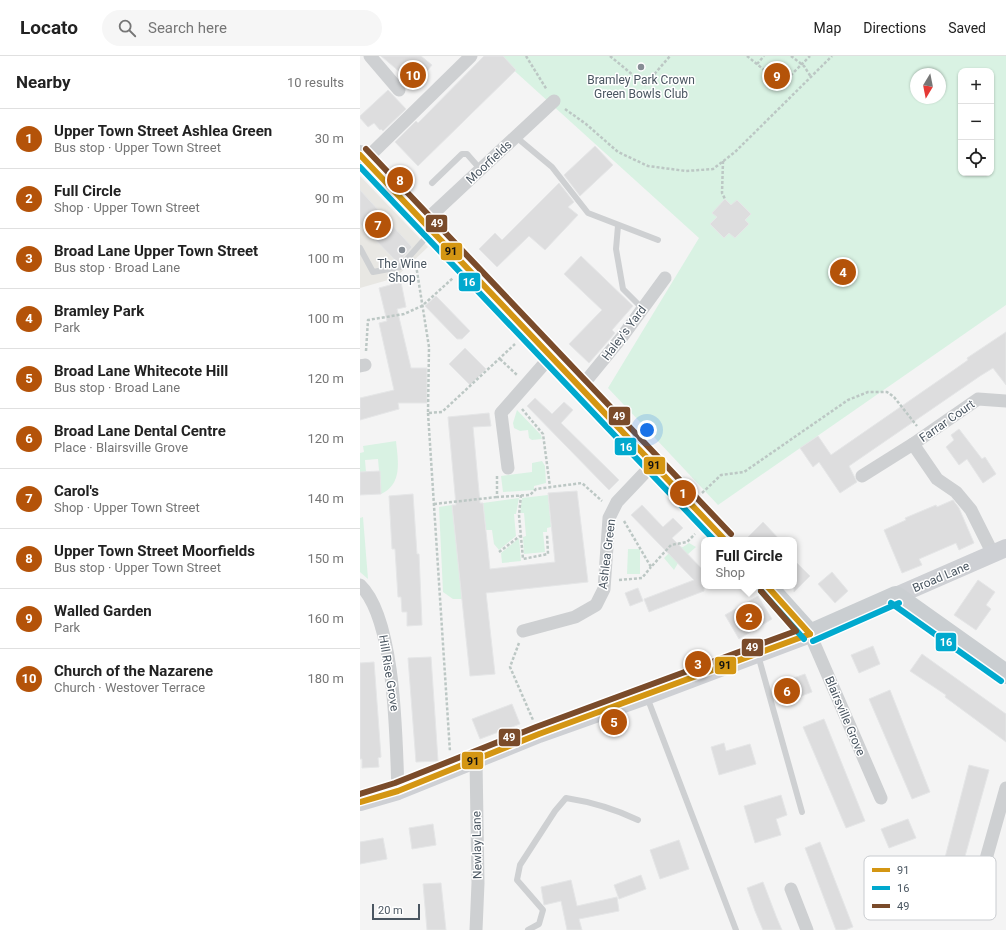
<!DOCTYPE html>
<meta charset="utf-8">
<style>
:root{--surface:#fff;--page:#f6f6f6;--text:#222;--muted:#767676;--line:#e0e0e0;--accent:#b45309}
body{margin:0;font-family:Roboto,sans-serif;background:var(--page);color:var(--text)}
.controls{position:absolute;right:12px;top:12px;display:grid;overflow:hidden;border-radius:8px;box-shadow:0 1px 3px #0004}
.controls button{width:36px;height:36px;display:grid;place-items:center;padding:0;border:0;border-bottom:1px solid var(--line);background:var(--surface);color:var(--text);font:20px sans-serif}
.compass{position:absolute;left:550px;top:12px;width:36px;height:36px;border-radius:50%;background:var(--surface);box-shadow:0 1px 3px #0004;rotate:190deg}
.scale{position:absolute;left:12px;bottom:10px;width:48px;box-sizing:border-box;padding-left:4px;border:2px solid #4a5661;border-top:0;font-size:11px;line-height:14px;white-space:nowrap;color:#4a5661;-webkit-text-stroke:3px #fff;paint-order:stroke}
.you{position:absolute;left:287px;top:374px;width:14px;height:14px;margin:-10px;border:3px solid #fff;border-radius:50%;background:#1a73e8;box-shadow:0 0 0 6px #1a73e833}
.badge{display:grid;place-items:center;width:26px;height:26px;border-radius:50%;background:var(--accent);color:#fff;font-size:13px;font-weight:700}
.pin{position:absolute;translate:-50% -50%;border:2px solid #fff;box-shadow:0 1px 4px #0006}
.popup{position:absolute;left:341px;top:481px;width:96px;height:52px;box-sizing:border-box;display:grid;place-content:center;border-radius:8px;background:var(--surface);filter:drop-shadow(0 1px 3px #0005);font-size:13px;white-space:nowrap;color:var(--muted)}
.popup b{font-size:15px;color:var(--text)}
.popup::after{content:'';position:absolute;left:50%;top:100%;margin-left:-8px;border:8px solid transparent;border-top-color:var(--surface)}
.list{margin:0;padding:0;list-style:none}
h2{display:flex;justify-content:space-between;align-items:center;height:52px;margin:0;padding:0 16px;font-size:17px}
h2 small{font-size:13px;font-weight:400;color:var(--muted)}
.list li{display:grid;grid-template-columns:26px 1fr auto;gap:12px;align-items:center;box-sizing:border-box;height:60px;padding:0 16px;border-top:1px solid var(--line)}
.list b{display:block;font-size:15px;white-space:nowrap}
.list p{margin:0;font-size:13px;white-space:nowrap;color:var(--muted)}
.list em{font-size:13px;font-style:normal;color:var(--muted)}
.icon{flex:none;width:22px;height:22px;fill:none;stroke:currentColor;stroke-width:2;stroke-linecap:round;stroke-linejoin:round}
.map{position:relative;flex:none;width:646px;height:874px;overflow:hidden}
header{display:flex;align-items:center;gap:24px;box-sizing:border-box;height:56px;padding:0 20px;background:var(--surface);border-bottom:1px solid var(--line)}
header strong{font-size:19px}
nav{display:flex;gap:22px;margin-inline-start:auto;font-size:14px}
.search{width:280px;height:36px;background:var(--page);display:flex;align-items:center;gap:10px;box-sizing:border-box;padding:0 14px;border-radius:22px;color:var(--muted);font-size:15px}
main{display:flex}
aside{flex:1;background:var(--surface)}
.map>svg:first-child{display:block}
</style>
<header>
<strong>Locato</strong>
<div class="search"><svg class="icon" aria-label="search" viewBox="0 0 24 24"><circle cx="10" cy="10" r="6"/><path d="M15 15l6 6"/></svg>Search here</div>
<nav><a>Map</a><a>Directions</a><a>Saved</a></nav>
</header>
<main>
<aside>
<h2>Nearby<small>10 results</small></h2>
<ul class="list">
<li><span class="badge">1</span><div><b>Upper Town Street Ashlea Green</b><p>Bus stop · Upper Town Street</p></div><em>30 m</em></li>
<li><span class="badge">2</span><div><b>Full Circle</b><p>Shop · Upper Town Street</p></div><em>90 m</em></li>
<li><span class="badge">3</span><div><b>Broad Lane Upper Town Street</b><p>Bus stop · Broad Lane</p></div><em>100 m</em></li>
<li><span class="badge">4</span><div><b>Bramley Park</b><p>Park</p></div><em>100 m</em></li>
<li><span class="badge">5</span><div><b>Broad Lane Whitecote Hill</b><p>Bus stop · Broad Lane</p></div><em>120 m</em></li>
<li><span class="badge">6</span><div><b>Broad Lane Dental Centre</b><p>Place · Blairsville Grove</p></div><em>120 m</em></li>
<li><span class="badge">7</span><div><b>Carol's</b><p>Shop · Upper Town Street</p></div><em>140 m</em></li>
<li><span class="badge">8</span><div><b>Upper Town Street Moorfields</b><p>Bus stop · Upper Town Street</p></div><em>150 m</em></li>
<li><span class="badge">9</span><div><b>Walled Garden</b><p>Park</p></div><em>160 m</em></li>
<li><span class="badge">10</span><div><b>Church of the Nazarene</b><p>Church · Westover Terrace</p></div><em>180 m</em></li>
</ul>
</aside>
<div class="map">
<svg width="646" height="874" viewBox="0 0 646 874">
<rect width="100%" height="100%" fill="#f4f4f4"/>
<polygon fill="#e8e7e3" points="0,120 68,191 35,222 0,232"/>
<g fill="#d9f2e3" fill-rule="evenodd">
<path d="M138 0H646V249L358 449 248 332 339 182ZM601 15H631V117H601ZM556 18H580V42H556Z"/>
<polygon points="157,354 181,379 182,383 172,384 169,382 168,374 160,375 154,372 153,367"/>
<path d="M36 385C38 405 43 428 21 438L18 403 5 404 6 416H0V397L4 396 3 390Z"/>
<polygon points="182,405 185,410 186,427 174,430 174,434 143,436 141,420 172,416 172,407"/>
<polygon points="188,439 191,471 187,472 187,476 183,476 185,496 164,498 163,481 166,480 164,457 160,457 162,442"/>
<polygon points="159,442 156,458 154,458 156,480 139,494 134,488 132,474 126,474 123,447"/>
<polygon points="92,449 102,539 102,543 93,543 83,536 79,451"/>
<polygon points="3,461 8,523 0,516 0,462"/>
<polygon points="159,482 161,505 142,507 141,497"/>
<polygon points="329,487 336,491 318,507 314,514 304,502 316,490 323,491"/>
<polygon points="268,493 280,493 280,518 267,518"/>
</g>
<g fill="#ddddde" stroke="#e5e6e7">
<polygon points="21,0 61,0 72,9 55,29"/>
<polygon points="124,0 143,0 156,14 58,110 35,86 56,65 58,67"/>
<polygon points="28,34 46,53 23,75 21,73 20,74 14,67 8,71 0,62 0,60"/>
<polygon points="235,90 253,109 220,140 204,119"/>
<polygon points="199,127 214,146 208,151 218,159 185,194 169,180 137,211 119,193 135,177 142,184"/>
<polygon points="0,134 52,191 38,207 0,168"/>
<polygon points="365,143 371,149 377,144 391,158 385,164 389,168 375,182 369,177 364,182 350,168 357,161 352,157"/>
<polygon points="221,200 273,250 252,274 255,277 229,307 209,288 242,254 204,218"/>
<polygon points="41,226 46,251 37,253 51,312 67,312 67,347 38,347 39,353 0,364 0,342 34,334 19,267 27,265 19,232"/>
<polygon points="76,240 110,275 102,283 97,283 65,250"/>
<polygon points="646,276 646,329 633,312 620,320 489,410 497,426 480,437 459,406 453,411 440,392 458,380 471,399 591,316 608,304 607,302"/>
<polygon points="105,292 126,313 110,329 89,308"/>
<polygon points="175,342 192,358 204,346 213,354 201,367 259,424 249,434 167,350"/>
<polygon points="129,357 131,370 113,371 120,447 123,447 130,513 195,506 188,437 217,435 228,526 126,537 135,618 110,620 92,449 96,449 88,361"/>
<polygon points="599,373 622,403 625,401 636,418 623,427 607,403 599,409 586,391 594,384 591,379"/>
<polygon points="20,415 21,438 0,439 0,416"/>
<polygon points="53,438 57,498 59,498 62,569 47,570 47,556 42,556 41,541 38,541 35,493 32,493 29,440"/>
<polygon points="593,444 599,452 614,487 599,494 596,487 559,503 562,509 542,517 524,474 546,464 545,462 576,449 577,451"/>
<polygon points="282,449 303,471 313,462 323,472 312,482 344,515 344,535 289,556 284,543 334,524 271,459"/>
<polygon points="403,466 420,484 385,484"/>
<polygon points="434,504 450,520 434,536"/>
<polygon points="472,516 488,535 475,547 458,528"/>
<polygon points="618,524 635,536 626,549 631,553 616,574 594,559"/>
<polygon points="278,532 283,545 270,550 265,537"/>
<polygon points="398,540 412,563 379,583 365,559"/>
<polygon points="513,590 520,608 499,617 491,599"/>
<polygon points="562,598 646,658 646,686 585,641 586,639 550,615"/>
<polygon points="71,601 78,705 56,706 48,602"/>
<polygon points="14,606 21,701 18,702 19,711 2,712 2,703 0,703 0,607"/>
<polygon points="445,618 452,636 423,647 416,628"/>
<polygon points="530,634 570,736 552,743 509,643"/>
<polygon points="152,648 160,668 120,683 112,663"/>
<polygon points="464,663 505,765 486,772 443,671"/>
<polygon points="364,687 366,695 390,688 396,708 359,719 351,691"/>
<polygon points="609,709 629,714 590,854 570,848 578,821 580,821"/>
<polygon points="421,739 427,759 416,763 421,779 395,787 384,750"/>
<polygon points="548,763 556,782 529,792 521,773"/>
<polygon points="73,768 76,789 52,793 49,772"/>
<polygon points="23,782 27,803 0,808 0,786"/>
<polygon points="319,784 329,813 300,823 290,794"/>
<polygon points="460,786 493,871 485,874 476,874 445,792"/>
<polygon points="281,819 286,833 259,843 254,829"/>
<polygon points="211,824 217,850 257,841 259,855 219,863 222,874 207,874 201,845 184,849 181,831"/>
<polygon points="403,826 416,860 422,874 403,874 395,855 387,832"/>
<polygon points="81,827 86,874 67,874 63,828"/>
</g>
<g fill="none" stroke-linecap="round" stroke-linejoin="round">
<g stroke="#bcc7c4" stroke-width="2.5" stroke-dasharray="3 2" stroke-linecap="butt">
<polyline points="166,0 187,34"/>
<polyline points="250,0 285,29 310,0"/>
<polyline points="387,0 419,26 426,24 450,0"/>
<polyline points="431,0 444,10 451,21"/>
<polyline points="397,8 404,0"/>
<polyline points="205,53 226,68 258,96 288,110 326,115 353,113 375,96 472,0"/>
<polyline points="363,105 362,137 365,143"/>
<polyline points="56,209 69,291 68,357 82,356 155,288"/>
<polyline points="6,295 8,264 44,258 62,250 93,222"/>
<polyline points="140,303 157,319"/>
<polyline points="162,353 183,378 190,431"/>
<polyline points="68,357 90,696"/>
<polyline points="137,420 137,441 170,439 176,433 222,427 242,445"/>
<polyline points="342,437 361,419 384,416 488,344 508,336 527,336 534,341 557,370"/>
<polyline points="161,439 159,459 163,503 188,498 187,478"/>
<polyline points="74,448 137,441"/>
<polyline points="264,465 291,511 311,489 327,486 335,478"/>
<polyline points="139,496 160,480"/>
<polyline points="259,524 282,522 291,511"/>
<polyline points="159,587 150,611 173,664"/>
</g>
<g stroke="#ced0d2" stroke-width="6">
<polyline points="156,81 192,111 228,157 298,184"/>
<polyline points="72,127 102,98 107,98 121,114"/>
<polyline points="258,170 256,193 263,233 282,252"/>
<polyline points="0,192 13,216 40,211 70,177"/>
<polyline points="398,599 442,756"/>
<polyline points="287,641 376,874"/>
<path d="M168 874 179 868 183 854 157 824 160 809 195 755 206 742C232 746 255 753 278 764"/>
</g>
<g stroke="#ced0d2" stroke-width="13">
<polyline points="10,0 39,34"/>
<polyline points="5,104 111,0"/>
<polyline points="63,167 194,45"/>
<polyline points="0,310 5,309"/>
<polyline points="221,331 262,281 305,222"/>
<polyline points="148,412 141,357 191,300"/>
<polyline points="502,420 553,388"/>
<polyline points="633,498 611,454 596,436 577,423 553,388 618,343 646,345"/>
<path d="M0 529C36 563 36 686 38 735"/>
<polyline points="163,575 215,561 236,549 244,533 249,462 257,446 294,407"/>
<polyline points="450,578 521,742"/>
<polyline points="116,705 118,827 116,874"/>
<polyline points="431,833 447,874"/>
<polyline points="615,842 646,732"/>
</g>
<g stroke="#ced0d4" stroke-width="18">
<polyline points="536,540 646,492"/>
<polyline points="0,746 38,735 179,678 286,640 450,578"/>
</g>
<g stroke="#caced1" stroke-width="20">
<polyline points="0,99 365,484"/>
<polyline points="407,530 450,578 536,540 646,618"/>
</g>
<g stroke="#fff" stroke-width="9">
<g id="bus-1">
<polyline points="0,99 365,484"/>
<polyline points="407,530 450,578"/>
<polyline points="0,746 38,735 179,678 450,578"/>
</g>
</g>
<g stroke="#fff" stroke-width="9">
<g id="bus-2">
<polyline points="0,111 354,484"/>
<polyline points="401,535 444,583"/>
<polyline points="531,547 641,625"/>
<polyline points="453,585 539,547"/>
</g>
</g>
<g stroke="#fff" stroke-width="9">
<g id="bus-3">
<polyline points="6,93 371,478"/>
<polyline points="0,738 35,727 176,671 436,575 401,535"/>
</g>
</g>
<use href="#bus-1" stroke="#d49613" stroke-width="6"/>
<use href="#bus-2" stroke="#00a9ce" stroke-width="6"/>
<use href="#bus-3" stroke="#7a4b2a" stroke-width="6"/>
</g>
<g fill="#868d94" stroke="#fff" stroke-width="1.5">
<circle cx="281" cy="11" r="4"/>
<circle cx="42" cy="194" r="4"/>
</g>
<g text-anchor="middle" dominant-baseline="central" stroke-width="3" stroke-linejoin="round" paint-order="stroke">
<g font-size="12" fill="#4a5661" stroke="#fff">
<text x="281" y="24">Bramley Park Crown<tspan x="281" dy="14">Green Bowls Club</tspan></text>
<text x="42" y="208">The Wine<tspan x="42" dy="14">Shop</tspan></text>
</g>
<g font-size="12" fill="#4a5661" stroke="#fff">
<text transform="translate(129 106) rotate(-43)">Moorfields</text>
<text transform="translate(264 277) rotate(-53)">Haley's Yard</text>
<text transform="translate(587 365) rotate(-35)">Farrar Court</text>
<text transform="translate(247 498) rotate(-83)">Ashlea Green</text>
<text transform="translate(581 521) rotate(-23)">Broad Lane</text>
<text transform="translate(29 617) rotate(81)">Hill Rise Grove</text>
<text transform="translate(485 660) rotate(67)">Blairsville Grove</text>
<text transform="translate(117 789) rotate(-91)">Newlay Lane</text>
</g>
</g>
<rect x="504" y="800" width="132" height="64" rx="6" fill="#fff" stroke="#c9ccd0" stroke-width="1"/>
<rect x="512" y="812" width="18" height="4" fill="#d49613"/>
<rect x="512" y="830" width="18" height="4" fill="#00a9ce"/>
<rect x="512" y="848" width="18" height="4" fill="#7a4b2a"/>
<g font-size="11" fill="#4a5661">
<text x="537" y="818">91</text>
<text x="537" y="836">16</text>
<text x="537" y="854">49</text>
</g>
<g stroke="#fff" stroke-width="1.5">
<rect x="65" y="158" width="23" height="19" rx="4" fill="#7a4b2a"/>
<rect x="80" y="186" width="23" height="19" rx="4" fill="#d49613"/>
<rect x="98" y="216" width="23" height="20" rx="4" fill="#00a9ce"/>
<rect x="248" y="350" width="23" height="20" rx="4" fill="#7a4b2a"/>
<rect x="254" y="381" width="23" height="19" rx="4" fill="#00a9ce"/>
<rect x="283" y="400" width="23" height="19" rx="4" fill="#d49613"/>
<rect x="575" y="576" width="22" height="20" rx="4" fill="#00a9ce"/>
<rect x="381" y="582" width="23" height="19" rx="4" fill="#7a4b2a"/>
<rect x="354" y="600" width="23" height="19" rx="4" fill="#d49613"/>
<rect x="138" y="672" width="23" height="19" rx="4" fill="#7a4b2a"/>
<rect x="101" y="695" width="23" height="19" rx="4" fill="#d49613"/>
</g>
<g font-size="11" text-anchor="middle" font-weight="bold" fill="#fff">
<text x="77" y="171">49</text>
<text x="109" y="230">16</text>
<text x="259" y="364">49</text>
<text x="266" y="395">16</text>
<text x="586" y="590">16</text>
<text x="392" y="595">49</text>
<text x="149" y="685">49</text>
</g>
<g font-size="11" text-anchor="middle" font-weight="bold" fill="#111">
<text x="91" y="199">91</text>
<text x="294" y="413">91</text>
<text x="365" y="613">91</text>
<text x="113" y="709">91</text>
</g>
</svg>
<div class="controls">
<button>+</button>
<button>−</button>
<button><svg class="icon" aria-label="locate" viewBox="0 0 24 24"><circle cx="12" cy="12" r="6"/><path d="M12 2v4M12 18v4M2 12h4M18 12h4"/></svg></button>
</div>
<svg class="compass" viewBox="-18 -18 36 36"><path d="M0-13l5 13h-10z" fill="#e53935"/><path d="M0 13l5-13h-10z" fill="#767676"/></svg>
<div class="scale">20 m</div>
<div class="you"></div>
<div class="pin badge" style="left:323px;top:437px">1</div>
<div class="pin badge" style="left:389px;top:561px">2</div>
<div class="popup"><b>Full Circle</b>Shop</div>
<div class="pin badge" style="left:338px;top:608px">3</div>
<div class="pin badge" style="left:483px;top:216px">4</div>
<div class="pin badge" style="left:254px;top:666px">5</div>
<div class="pin badge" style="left:427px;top:635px">6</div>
<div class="pin badge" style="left:18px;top:169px">7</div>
<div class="pin badge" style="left:40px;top:124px">8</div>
<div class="pin badge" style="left:417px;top:20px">9</div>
<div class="pin badge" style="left:53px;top:19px">10</div>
</div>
</main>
